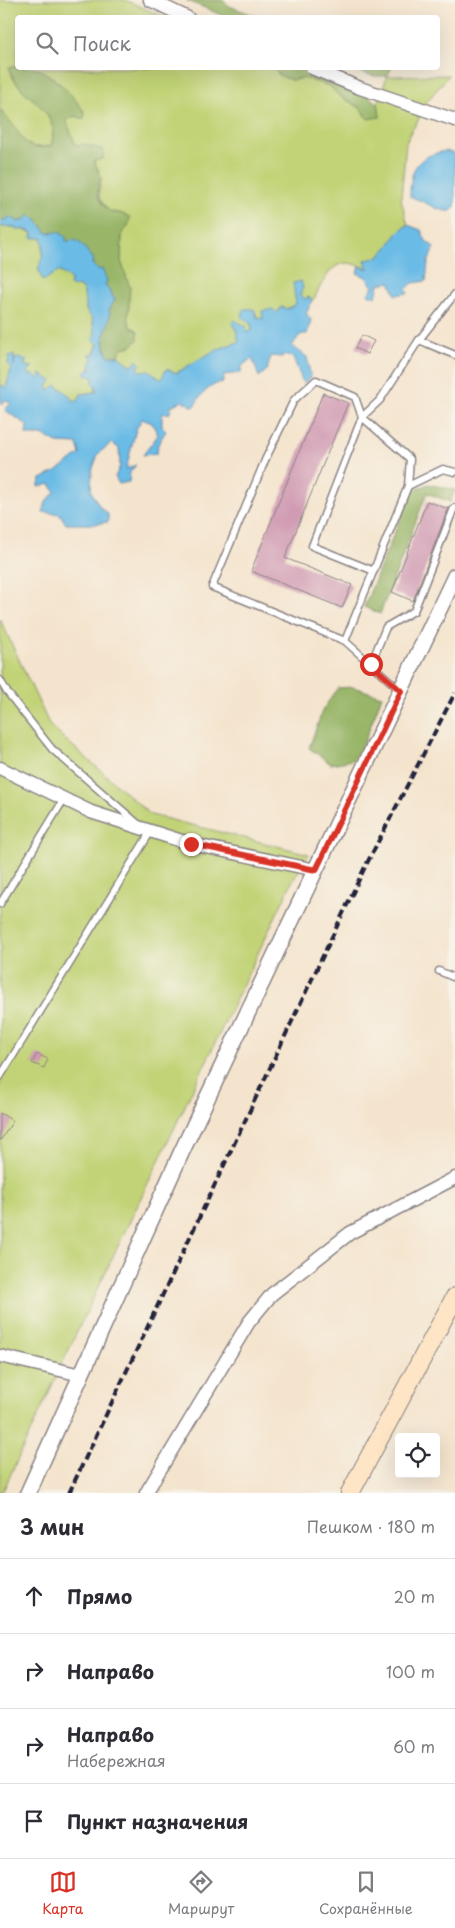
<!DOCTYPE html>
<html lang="ru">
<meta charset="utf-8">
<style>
:root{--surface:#fff;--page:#f2f2f3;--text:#2b2b33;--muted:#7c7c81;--line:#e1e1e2;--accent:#d93025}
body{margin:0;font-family:"Playpen Sans",sans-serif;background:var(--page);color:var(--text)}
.controls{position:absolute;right:15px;bottom:15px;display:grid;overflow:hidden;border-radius:5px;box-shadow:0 5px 20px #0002}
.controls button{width:45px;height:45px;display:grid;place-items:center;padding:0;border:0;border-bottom:1px solid var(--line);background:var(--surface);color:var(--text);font:25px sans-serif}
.stop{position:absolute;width:15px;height:15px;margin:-11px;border:4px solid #d93025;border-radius:50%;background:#fff}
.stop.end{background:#d93025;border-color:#fff;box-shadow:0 1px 5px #0008}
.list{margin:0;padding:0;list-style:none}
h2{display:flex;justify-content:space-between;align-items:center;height:65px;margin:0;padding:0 20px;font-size:21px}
h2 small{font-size:16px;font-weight:400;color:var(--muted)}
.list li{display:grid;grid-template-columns:32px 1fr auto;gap:15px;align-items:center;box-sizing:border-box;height:75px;padding:0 20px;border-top:1px solid var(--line)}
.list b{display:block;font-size:19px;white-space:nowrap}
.list p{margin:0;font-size:16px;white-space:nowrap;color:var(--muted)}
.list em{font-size:16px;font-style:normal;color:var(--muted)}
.icon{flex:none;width:28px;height:28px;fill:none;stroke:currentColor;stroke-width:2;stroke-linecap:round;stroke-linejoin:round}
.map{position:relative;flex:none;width:455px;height:1493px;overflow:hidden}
.search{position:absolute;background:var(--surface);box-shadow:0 5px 20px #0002;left:15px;right:15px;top:15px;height:55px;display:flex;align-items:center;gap:12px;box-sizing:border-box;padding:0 18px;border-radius:5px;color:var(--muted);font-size:19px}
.sheet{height:365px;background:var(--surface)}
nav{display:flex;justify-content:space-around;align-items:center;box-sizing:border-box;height:70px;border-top:1px solid var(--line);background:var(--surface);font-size:14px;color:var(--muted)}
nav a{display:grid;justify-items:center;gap:2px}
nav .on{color:var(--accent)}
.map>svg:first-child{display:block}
</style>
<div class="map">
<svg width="455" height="1493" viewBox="0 0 455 1493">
<rect width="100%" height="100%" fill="#f7f3e8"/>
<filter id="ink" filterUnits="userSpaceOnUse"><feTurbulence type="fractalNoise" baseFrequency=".02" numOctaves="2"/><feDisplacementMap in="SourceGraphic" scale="10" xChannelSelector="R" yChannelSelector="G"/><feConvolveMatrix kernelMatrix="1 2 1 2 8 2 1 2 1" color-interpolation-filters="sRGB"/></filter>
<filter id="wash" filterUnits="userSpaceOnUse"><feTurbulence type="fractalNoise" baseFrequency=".0096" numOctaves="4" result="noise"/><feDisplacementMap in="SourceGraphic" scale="20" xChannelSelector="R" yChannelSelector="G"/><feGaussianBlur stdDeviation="1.12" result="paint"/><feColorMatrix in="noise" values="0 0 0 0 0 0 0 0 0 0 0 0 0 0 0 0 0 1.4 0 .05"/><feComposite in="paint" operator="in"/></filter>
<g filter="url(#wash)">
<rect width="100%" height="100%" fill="#f4e4cd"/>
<g fill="#c1d376" stroke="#727a58">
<path d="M0 0H125L164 17 18 18 17 65 9 67C16 100 63 104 51 146L33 147 24 142 0 109Z"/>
<path d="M36 68H274L279 75 291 80 304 78 330 86 338 95 380 117 378 103 387 76 449 75 420 110 419 119 412 130 406 143 401 199 408 225C390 235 390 258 365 260L369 269C342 258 334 262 320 287 317 292 316 297 312 301L309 297 305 299 294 291 297 304 277 313 262 311 264 319 257 317 251 324 252 331 246 334 232 322 236 328 240 342C210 349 188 369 161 380L139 371 138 366 140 365 137 360 134 365H131L118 356 122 348 131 346 138 331 130 326 128 316 129 306 127 279 121 261 122 233 128 226 120 213 111 212C88 191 106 190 99 171 94 159 82 156 75 146 71 138 69 128 65 120L75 116Z"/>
<path d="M8 226 33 233 32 237 42 238C44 252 42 266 44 280L58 271 67 276 71 281 69 285 77 286 83 289C86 299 83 312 92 318L98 343 94 354 89 355 94 359 86 376 89 375 94 379 96 392 81 394 78 401H75L67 393 56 385 50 390 47 387 51 382 40 376 38 379 28 374 30 367 26 366 24 363 27 361 16 364 14 367V355L8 363 11 369 6 388 0 384V227Z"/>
<polygon points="0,619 50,726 151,815 309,854 292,882 85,1315 2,1493 0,1493"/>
</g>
<g fill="#98b567" stroke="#5d6c51">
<polygon points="186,0 224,0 229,6 259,17 226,17"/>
<path d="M17 65 18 68C24 68 32 66 38 69 56 77 74 96 85 113L84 119 75 116 66 120 76 146 85 144 104 150 103 159 94 161 101 178 98 187V197L103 205 111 212 120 213 130 217 128 226 122 233 121 261 130 288 128 316 130 326 138 331V340L131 346 122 348 118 356H108C100 339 105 314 115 300L92 263 93 258 70 242 47 233 36 219H26L18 222 11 217 0 222V109C4 115 9 120 13 125 25 142 28 151 51 146 63 104 16 100 9 67Z"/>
<polygon points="274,68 298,68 332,79 356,89 378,103 380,117 368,119 360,108 338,95 330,86 304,78 291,80 279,75"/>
<polygon points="346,68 392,68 387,76 374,76"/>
<polygon points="428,484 455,490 450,502 427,493 380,614 364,607 411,492"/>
<polygon points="353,687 382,696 364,743 353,760 331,764 309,748 323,709 338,688"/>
</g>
<g fill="#6bbbe6" stroke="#466e90">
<path d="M446 151 455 154V207L451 211C439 213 424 200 410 197 410 169 416 156 446 151Z"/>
<path d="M29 215 36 219 47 233 59 232 67 238 65 240 70 242 73 239 80 243 93 258 92 264 98 270 102 269 107 281 105 284 115 300 109 308C113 325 97 333 108 356H118L131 365H134L137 360 141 365 138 366 139 371 149 370 161 380 166 369 177 373C197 360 216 348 239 342L236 329 232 322 234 320 246 326 247 333 252 330 251 324 242 317 244 309H254L257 317 263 319 262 311 273 309 277 313 281 307 288 309 296 304 293 283 301 281 303 287 300 295 305 299 309 297 312 301 306 313 311 320 307 334H301L292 346 307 357 311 378 303 383 293 357 284 354 282 357 271 356 267 370 259 377 252 358 242 366 241 373 224 375 223 382C210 384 199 396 194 407L182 401 171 406 170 413 162 414V426L166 431 158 444 157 453 143 455 158 435 152 423 142 419 136 429 126 469 136 465 130 472 129 482 119 484 115 477 120 466 119 448 111 443 98 454 92 471 91 491 100 507 108 514V522L95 524H66L60 514 43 512 46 502 55 492 50 484 38 487 41 479 57 471 80 454 77 444 57 443 42 435H26L27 425 5 410 11 403 4 400 1 405 0 384 6 388 11 369 8 363 9 356 14 355V366L15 359 19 358 27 361 24 363 26 366 33 367 29 370 28 374 34 375 38 379 40 374 52 381 47 387 49 390 56 385 67 393 74 401H78L81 394 96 392V386L92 383 94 379 89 375 85 376V372L90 370 91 361 94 359 89 354H94L98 344 92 339 95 336 92 318C83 311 86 299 83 289L77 286 73 287 69 285 71 281 67 276 58 271 43 281 38 269C43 259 44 250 42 238H32L33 233 24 229 18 230C13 225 7 227 0 227V222L11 217 18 222 26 219Z"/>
<path d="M408 225 421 230 426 241 434 247 428 263 426 281 413 283 406 289 408 293 396 295 390 282 379 284 376 297 368 294 373 287 366 277 357 273 360 266 368 269 365 260C390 258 389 235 408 225Z"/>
</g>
<g id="blocks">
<g fill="#cf97b1">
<polygon points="362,335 374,341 367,354 355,348"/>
<polygon points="323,393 348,403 285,558 352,585 342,608 251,571"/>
<polygon points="427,501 448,509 413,601 392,592"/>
<polygon points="37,1054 48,1059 44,1068 32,1063"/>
<polygon points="0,1113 13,1121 0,1141"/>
</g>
</g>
</g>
<g filter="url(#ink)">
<use href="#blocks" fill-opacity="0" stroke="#8b8384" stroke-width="1"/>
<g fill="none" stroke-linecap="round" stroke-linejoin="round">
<g stroke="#8b8384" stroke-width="9">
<g id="service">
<polyline points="419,340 455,355"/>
<polyline points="408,486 443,469 455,472"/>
<polyline points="374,571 312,546 362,417 380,400 419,340 455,294"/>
<polyline points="345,641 408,486 410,459 362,417 355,397 316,380 294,400 266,458 212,587 345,641 400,690"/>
<polyline points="371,664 386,627 414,611 454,508"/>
<polyline points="0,680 7,692 52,749 137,823"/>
<polyline points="0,904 64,799"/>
<polyline points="439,971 455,978"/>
<polyline points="0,1077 151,831"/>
</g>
</g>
<g stroke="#8b8384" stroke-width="15">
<g id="minor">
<polyline points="150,0 188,18"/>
<polyline points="312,68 360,88 455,120"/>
<polyline points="0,768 91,812 144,829 191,844 316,870"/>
<polyline points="0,1356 81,1375"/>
<polyline points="146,1493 249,1322 272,1294 350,1233 455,1178"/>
</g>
</g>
<g stroke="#8b8384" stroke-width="18">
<polyline id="tertiary" points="28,1493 182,1151 455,576"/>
</g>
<g stroke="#8b8384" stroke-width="20">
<polyline id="secondary" points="350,1493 455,1297"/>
</g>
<use href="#service" stroke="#fff" stroke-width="6"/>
<use href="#minor" stroke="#fff" stroke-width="12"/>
<use href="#tertiary" stroke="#fff" stroke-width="15"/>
<use href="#secondary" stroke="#fde5c5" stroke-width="18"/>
<polyline stroke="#22223b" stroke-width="4" stroke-dasharray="8 4" stroke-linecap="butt" points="69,1493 364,869 455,693"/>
</g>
</g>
<g fill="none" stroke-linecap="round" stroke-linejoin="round" filter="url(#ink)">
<polyline stroke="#d93025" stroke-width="6" points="191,844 316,870 401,691 371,664"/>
</g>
</svg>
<div class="controls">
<button><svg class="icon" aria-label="locate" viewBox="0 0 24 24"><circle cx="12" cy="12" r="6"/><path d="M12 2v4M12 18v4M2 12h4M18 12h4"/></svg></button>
</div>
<div class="stop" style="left:371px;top:664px"></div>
<div class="stop end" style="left:191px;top:844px"></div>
<div class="search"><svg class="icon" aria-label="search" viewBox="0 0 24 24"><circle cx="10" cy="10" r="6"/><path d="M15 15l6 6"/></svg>Поиск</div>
</div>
<section class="sheet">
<h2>3 мин<small>Пешком · 180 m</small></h2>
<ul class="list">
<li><svg class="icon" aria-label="ahead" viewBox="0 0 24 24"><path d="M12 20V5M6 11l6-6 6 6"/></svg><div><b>Прямо</b></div><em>20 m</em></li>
<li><svg class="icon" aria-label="right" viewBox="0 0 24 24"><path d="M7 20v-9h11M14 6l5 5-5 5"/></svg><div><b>Направо</b></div><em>100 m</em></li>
<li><svg class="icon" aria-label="right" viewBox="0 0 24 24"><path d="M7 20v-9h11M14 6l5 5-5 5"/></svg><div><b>Направо</b><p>Набережная</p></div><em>60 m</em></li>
<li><svg class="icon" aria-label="arrive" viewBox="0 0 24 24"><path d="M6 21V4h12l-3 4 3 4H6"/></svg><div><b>Пункт назначения</b></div></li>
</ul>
</section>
<nav>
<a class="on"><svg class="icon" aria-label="map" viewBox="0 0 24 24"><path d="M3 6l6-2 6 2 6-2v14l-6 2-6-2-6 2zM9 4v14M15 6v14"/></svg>Карта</a>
<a><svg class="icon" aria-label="directions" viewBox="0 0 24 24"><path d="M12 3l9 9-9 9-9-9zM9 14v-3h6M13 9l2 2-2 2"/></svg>Маршрут</a>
<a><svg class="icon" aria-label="saved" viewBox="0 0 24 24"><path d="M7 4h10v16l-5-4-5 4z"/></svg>Сохранённые</a>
</nav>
